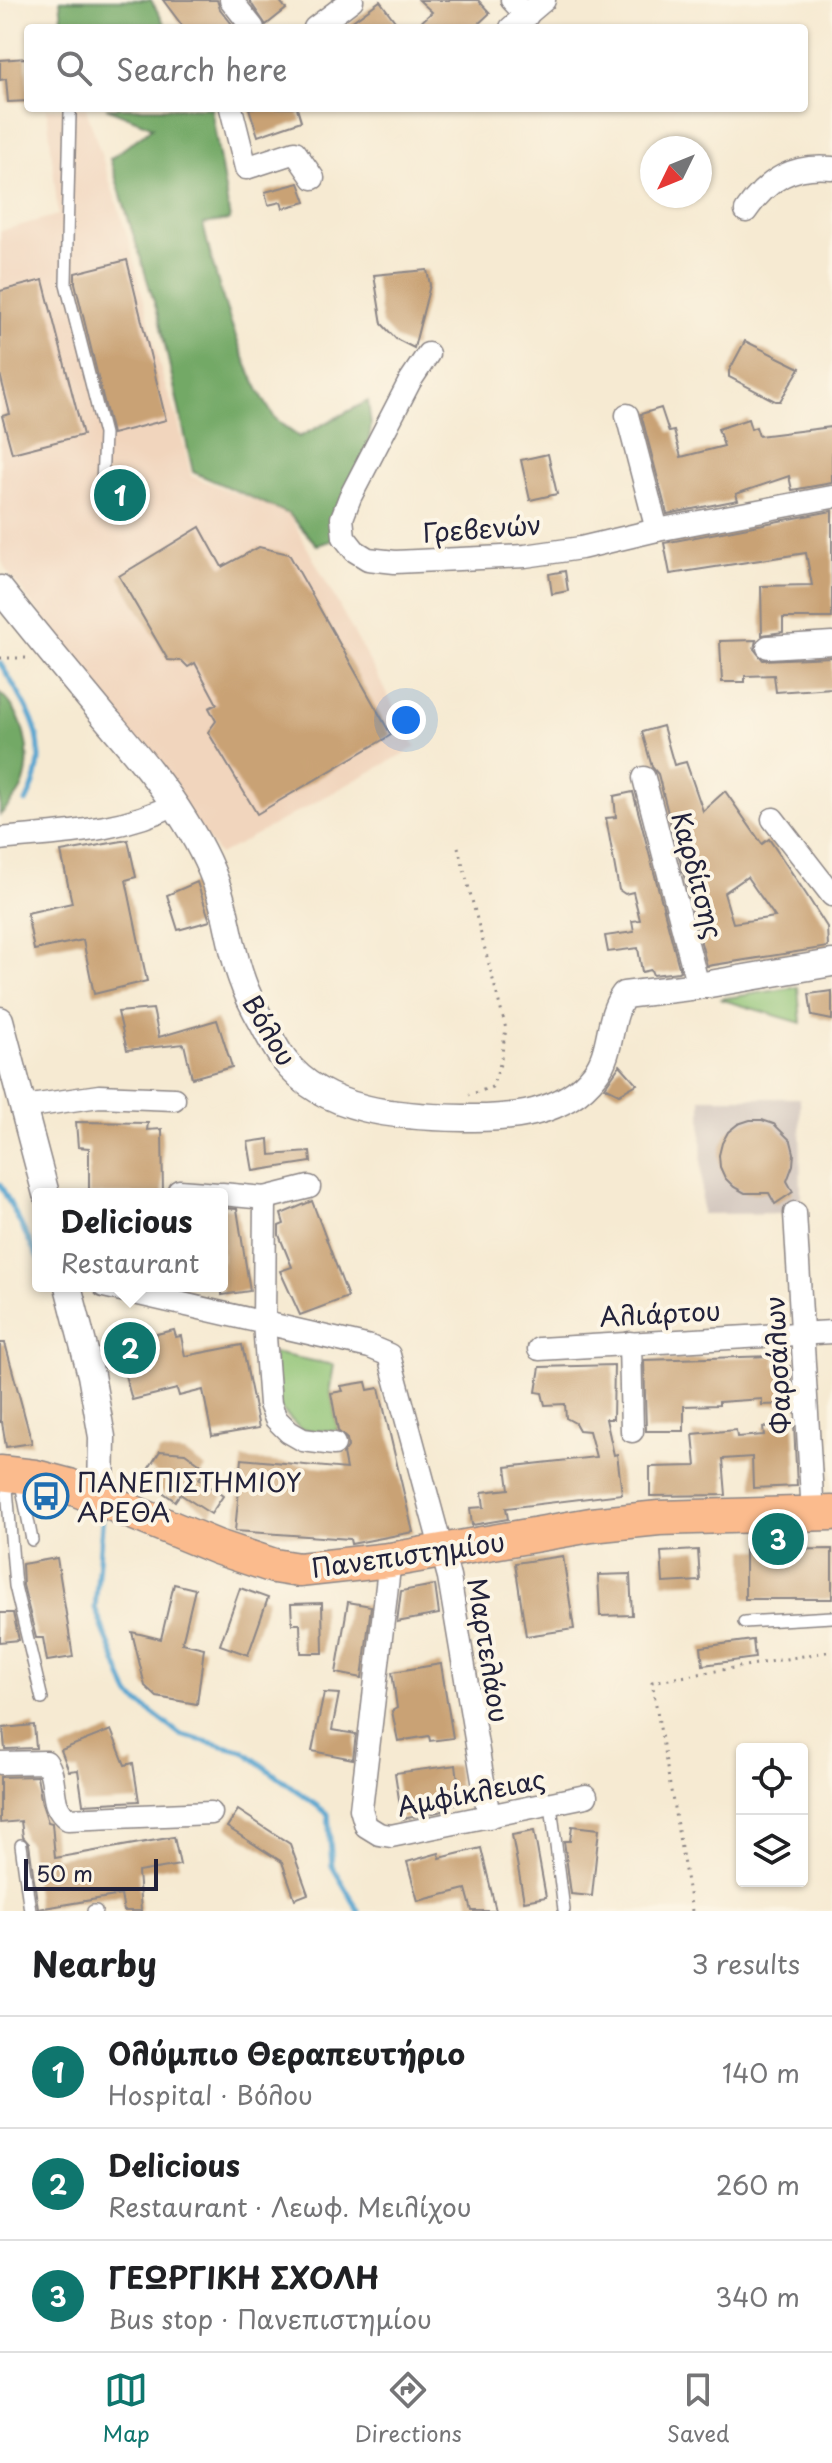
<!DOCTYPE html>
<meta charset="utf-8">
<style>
:root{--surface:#fff;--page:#f6f6f6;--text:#202124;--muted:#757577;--line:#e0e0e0;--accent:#0f766e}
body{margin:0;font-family:"Playpen Sans",sans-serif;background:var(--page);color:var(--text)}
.controls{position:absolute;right:24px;bottom:24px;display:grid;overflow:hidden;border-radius:8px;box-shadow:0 2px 6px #0004}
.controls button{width:72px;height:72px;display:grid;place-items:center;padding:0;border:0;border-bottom:2px solid var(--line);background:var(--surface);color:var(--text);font:40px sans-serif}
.compass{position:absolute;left:640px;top:136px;width:72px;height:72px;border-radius:50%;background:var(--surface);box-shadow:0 2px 6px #0004;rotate:227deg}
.scale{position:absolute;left:24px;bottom:20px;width:134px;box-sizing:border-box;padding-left:8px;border:4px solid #22223b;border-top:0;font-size:22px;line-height:28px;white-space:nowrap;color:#22223b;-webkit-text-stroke:6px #fcf5e5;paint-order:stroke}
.you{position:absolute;left:406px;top:720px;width:28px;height:28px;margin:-20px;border:6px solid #fff;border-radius:50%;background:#1a73e8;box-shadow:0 0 0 12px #1a73e833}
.badge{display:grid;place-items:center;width:52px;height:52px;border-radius:50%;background:var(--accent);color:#fff;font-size:26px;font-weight:700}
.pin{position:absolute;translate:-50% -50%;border:4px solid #fff;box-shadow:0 2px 8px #0006}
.popup{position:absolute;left:32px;top:1188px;width:196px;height:104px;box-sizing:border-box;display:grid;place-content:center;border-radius:8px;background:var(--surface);filter:drop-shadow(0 2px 6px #0005);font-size:26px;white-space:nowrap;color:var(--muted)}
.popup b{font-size:30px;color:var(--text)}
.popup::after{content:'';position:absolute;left:50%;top:100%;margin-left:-16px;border:16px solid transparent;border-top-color:var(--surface)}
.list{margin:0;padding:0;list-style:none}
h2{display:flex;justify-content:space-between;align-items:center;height:104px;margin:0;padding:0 32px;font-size:34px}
h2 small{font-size:26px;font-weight:400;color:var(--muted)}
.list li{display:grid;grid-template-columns:52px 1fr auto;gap:24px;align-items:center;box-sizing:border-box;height:112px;padding:0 32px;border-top:2px solid var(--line)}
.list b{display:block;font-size:30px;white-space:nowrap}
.list p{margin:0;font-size:26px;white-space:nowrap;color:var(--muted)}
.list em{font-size:26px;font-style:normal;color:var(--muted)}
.icon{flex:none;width:44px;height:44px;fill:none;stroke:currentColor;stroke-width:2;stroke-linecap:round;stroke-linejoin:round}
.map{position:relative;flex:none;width:832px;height:1911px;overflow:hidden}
.search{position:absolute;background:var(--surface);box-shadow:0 2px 6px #0004;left:24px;right:24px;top:24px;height:88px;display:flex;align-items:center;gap:20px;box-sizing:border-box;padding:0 28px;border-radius:8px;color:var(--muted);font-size:30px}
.sheet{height:440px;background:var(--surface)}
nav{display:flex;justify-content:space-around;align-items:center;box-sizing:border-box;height:112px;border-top:2px solid var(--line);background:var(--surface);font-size:22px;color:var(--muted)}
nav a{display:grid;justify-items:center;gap:4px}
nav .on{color:var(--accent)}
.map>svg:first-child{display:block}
</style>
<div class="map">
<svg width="832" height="1911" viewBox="0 0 832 1911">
<rect width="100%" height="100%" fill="#fcf5e5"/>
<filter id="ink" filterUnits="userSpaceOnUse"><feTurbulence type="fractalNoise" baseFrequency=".0125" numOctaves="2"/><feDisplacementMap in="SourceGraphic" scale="16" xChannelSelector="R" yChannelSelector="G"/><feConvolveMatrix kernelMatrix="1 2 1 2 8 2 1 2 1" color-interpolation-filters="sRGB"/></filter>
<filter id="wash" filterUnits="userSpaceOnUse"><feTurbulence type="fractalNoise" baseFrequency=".006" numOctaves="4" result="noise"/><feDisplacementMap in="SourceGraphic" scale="32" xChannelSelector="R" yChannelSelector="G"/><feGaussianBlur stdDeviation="1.8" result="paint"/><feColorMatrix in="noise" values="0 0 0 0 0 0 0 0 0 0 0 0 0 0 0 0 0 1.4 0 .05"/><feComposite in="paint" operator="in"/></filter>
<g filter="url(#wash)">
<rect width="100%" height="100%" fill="#f6ead2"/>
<polygon fill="#f1d5bd" points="86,108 130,244 164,383 177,417 191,476 289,514 416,747 219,855 103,695 5,569 0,556 0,231 58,215 47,109"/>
<polygon fill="#cec1ba" points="701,1098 800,1098 801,1213 702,1214"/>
<g fill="#8fc374" stroke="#587258" stroke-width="2">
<polygon points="798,987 801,1023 720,999"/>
<polygon points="273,1353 334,1365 330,1388 338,1430 316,1431 300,1429 277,1405"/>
</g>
<g fill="#73a966" stroke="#4a6650" stroke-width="2">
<polygon points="60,0 151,0 167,28 63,28"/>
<path d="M106 108H211L230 220 203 224C215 279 243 372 275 418 281 425 291 431 299 437L368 401 371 426 368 446 334 540 317 545 289 514 193 472 159 318 110 159 153 127Z"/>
<path d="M0 693C24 713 34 755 23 785 19 796 8 807 0 815Z"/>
</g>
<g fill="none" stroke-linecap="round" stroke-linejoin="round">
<g stroke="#56a4cf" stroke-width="5">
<path d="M0 663C30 712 56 745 26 802"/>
<polyline points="0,1184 38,1258"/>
<polyline points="103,1512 95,1608 129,1695 181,1735 243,1751 328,1814 332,1866 359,1911"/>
</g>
</g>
<g id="blocks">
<g fill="#c9a274" fill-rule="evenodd">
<polygon points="163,0 217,0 220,9 235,28 184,28"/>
<polygon points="249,0 279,0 286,9 266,25"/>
<polygon points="419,0 478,0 490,13 474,28 415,28 432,12"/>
<polygon points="380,1 400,28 343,28"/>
<polygon points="26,58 28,101 8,102 6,79 0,80 0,60"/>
<polygon points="249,108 297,108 301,121 258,136"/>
<polygon points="299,183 306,202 283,208 281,202 268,205 265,192"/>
<polygon points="127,260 166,420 112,434 75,283 75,273"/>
<polygon points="427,270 430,285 414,348 396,339 382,324 374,275"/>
<polygon points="43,280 83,435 12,453 2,416 10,414 0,374 0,291"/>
<polygon points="745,341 800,368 780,401 775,401 729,377 729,371"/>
<polygon points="661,408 669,432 674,431 681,457 724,446 718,429 748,419 751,429 756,427 759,436 832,427 832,483 792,490 789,476 736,494 738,500 667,514 641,414"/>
<polygon points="548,454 557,494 530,500 521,460"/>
<polygon points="832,511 832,618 783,618 783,632 762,635 761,586 812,585 806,553 670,574 664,543"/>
<polygon points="200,527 222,567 259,547 289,554 391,735 257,814 208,732 216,721 209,708 217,704 195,663 188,667 182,661 168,660 119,576"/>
<polygon points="565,571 568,591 552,594 549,574"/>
<polygon points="756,640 754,649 763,660 832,657 832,688 776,692 774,675 745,676 745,682 722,682 720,641"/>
<path d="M663 726 674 765 686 762 703 811 725 791 762 844 769 839 806 894 827 927 828 947 707 966 658 774 652 767 642 732ZM747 877 775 917 733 923 724 893Z"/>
<polygon points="633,792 680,971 678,972 653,975 651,970 642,972 638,948 608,952 605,936 634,932 632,921 640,920 633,892 625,894 619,890 606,818 616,817 614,796"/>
<polygon points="128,840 136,877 126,880 147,981 94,994 83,940 34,950 27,913 72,903 61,852"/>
<polygon points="197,882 210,921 178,930 167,895"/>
<polygon points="832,991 832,1020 812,1016 809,994"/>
<polygon points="153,1009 159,1037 217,1020 232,1067 192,1078 184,1044 127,1050 118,1012"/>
<polygon points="620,1065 637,1084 619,1094 605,1087"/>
<polygon points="750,1120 762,1120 774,1124 791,1141 794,1153 793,1165 787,1181 793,1192 775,1204 769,1193 745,1193 734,1187 725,1178 720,1167 719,1155 722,1143 728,1132 738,1124"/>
<polygon points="76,1122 148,1123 147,1130 162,1129 163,1194 89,1194 89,1148 78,1147"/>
<polygon points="269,1139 270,1155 310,1152 311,1162 253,1171 248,1142"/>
<polygon points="312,1201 348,1297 300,1315 280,1271 292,1267 279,1235 279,1226 284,1224 281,1214"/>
<polygon points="222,1208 237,1209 250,1291 222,1295"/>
<polygon points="146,1328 148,1336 174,1330 176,1337 181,1336 185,1356 242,1345 259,1428 212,1436 203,1390 179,1396 177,1389 132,1400 116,1342 128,1339 127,1332"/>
<polygon points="0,1343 5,1343 32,1443 6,1447 2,1422 0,1422"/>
<polygon points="775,1356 775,1366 790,1366 792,1404 762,1405 762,1399 719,1402 719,1405 684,1406 684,1431 646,1431 644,1360"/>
<polygon points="614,1365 613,1419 606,1419 614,1455 617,1454 622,1494 506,1508 508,1519 472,1525 470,1508 484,1507 482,1492 509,1489 506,1467 596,1457 589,1431 579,1430 575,1423 566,1418 565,1404 545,1405 542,1393 536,1392 540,1367"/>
<polygon points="366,1382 368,1390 379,1388 413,1532 351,1544 350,1539 235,1531 242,1459 346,1469 343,1454 348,1447 347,1439 338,1431 331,1393 343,1391 341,1386"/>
<polygon points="794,1425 797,1486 753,1488 752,1457 723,1459 726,1495 650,1496 650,1467 696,1466 693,1434 736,1430 737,1437 764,1435 763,1427"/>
<polygon points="160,1451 185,1453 206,1468 199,1479 223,1496 211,1514 180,1494 175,1501 157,1488 160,1484 152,1479 156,1473 149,1468"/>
<polygon points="832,1549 832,1599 745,1599 745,1550"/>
<polygon points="698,1550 700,1581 663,1583 661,1552"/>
<polygon points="563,1556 574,1629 526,1636 515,1563"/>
<polygon points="57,1558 73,1657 47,1661 43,1638 36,1638 23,1585 22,1564"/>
<polygon points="630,1574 632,1615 600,1616 598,1575"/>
<polygon points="174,1584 195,1589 182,1643 204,1648 197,1704 157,1697 145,1686 132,1632 161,1639"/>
<polygon points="435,1585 439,1614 397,1622 401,1591"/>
<polygon points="240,1588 268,1598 248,1655 220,1645"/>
<polygon points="348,1602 371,1606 362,1678 336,1673"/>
<polygon points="322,1603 323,1653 301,1653 300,1624 292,1624 291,1604"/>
<polygon points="0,1613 13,1613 19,1640 0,1642"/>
<polygon points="753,1640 755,1658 703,1665 701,1647"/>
<polygon points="441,1664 453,1738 430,1741 429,1736 398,1741 392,1711 397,1708 392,1672"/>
<polygon points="324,1693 339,1694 332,1730 356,1734 353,1759 312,1751"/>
<polygon points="34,1725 36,1748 5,1749 3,1728"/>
<polygon points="111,1730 125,1765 133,1763 139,1801 83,1804 78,1770 69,1771 61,1750"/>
<polygon points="456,1765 461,1803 442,1806 443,1811 402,1819 395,1773"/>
<polygon points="37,1776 42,1804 48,1822 52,1823 55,1858 174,1837 180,1865 138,1872 141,1911 124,1911 121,1895 38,1909 29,1844 23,1837 21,1821 0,1823 0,1777"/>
<polygon points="238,1810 290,1844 308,1894 295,1899 282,1862 227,1827"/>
<polygon points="572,1826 599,1829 592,1896 571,1894 564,1841 570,1841"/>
<polygon points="534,1831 546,1897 524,1901 512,1835"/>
<polygon points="481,1848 496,1911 472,1911 466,1889 418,1901 407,1862 439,1853 440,1858"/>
</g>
</g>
</g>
<g filter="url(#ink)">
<use href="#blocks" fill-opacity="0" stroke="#8c8686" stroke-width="2"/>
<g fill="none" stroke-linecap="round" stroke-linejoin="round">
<g stroke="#8c8686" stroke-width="14">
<g id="service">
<polyline points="70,113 66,284 104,434 102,484"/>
<polyline points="6,1476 15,1586 42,1699"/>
<polyline points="20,1478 32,1540"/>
<polyline points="744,1622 832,1617"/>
<polyline points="551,1805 564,1910"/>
<polyline points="21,1845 30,1911"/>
<polyline points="93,1911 96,1911"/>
</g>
</g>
<g stroke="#8c8686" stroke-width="25">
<g id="minor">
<polyline points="231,0 253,28"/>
<polyline points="512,0 527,16"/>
<polyline points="315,28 352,0"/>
<polyline points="511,28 544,0"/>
<polyline points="231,108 246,168 295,152 313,178"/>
<path d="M746 211C768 179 793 164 832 168"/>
<polyline points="428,354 410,381 350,497 342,518 344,537 355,551 368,559 395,562 525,556 581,548 657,530 832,497"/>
<polyline points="627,415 657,530"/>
<polyline points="768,647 832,643"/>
<polyline points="644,778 698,986"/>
<polyline points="773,819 832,895"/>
<path d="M0 839C59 833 121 832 175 804"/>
<polyline points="24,1107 99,1096 174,1099"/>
<polyline points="179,1191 218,1194"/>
<polyline points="222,1194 265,1198 309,1187"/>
<polyline points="265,1198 264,1323 270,1404 276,1419 289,1432 303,1440 334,1444"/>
<polyline points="795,1213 813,1514"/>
<polyline points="104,1286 370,1347 389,1355 449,1577 489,1817"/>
<polyline points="630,1343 632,1431"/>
<polyline points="539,1349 832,1332"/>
<polyline points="390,1560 361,1809 366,1826 379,1834 391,1836 586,1796"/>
<path d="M0 1763 46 1762C59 1780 47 1805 68 1819L211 1813"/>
</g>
</g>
<g stroke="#8c8686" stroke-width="29">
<g id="tertiary">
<path d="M0 589C34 632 69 674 104 716 133 750 162 783 185 821 200 845 213 870 221 898 229 925 232 954 242 980 247 995 255 1010 263 1024 269 1036 276 1049 284 1060 324 1113 402 1117 463 1118 509 1119 564 1115 595 1074 613 1051 607 1018 624 995L698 986 832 963"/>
<polyline points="0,1020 46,1194"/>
<polyline points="68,1286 91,1375 102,1437 101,1499"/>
</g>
</g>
<g stroke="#8c8686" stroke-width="37">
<polyline id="primary" points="0,1473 35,1477 69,1486 217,1547 274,1566 299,1570 390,1560 591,1525 659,1518 832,1513"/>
</g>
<g stroke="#8c8686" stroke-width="3" stroke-dasharray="2 6" stroke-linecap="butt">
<polyline points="0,658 28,658"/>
<polyline points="458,847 506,1029 500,1064 492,1087 469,1095"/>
<polyline points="692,1911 652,1682 832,1651"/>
</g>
<use href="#service" stroke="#fff" stroke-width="11"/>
<use href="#minor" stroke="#fff" stroke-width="22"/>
<use href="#tertiary" stroke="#fff" stroke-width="26"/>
<use href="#primary" stroke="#fbbb8d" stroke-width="34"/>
</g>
</g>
<defs>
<g id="bus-ring" transform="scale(2.3)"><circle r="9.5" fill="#fcf5e5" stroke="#1f6fb2" stroke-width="1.5"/><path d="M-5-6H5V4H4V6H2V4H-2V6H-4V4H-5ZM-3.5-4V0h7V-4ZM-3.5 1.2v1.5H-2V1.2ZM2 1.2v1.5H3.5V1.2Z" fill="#1f6fb2"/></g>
</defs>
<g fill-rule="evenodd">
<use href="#bus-ring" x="46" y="1496"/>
</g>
<g text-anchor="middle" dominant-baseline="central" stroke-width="8" stroke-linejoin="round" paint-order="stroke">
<g font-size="26" fill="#22223b" stroke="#fcf5e5">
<text transform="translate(482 528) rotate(-4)">Γρεβενών</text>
<text transform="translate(698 875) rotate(75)">Καρδίτσης</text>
<text transform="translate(270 1030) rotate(59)">Βόλου</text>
<text transform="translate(660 1313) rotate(-3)">Αλιάρτου</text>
<text transform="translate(777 1365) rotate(-93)">Φαρσάλων</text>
<text transform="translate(408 1554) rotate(-8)">Πανεπιστημίου</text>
<text transform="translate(489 1650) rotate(81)">Μαρτελάου</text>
<text transform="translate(471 1792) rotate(-11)">Αμφίκλειας</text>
</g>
<g font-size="26" fill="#22223b" stroke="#fcf5e5" text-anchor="start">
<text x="77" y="1481">ΠΑΝΕΠΙΣΤΗΜΙΟΥ<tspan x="77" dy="30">ΑΡΕΘΑ</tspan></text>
</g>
</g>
</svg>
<div class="controls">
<button><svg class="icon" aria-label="locate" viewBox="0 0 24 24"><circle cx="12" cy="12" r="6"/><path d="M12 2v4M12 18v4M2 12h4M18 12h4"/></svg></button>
<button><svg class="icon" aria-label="layers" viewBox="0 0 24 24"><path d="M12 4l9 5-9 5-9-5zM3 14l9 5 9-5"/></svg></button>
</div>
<svg class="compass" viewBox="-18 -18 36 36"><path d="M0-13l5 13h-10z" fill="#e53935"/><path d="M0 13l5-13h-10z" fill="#757577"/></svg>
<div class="scale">50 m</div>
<div class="you"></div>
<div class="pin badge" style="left:120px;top:495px">1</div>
<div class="pin badge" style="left:130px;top:1348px">2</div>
<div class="popup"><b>Delicious</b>Restaurant</div>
<div class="pin badge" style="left:778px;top:1539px">3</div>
<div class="search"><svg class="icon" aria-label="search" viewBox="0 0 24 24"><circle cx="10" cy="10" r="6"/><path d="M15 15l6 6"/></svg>Search here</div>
</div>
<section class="sheet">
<h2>Nearby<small>3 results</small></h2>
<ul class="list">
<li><span class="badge">1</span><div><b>Ολύμπιο Θεραπευτήριο</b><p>Hospital · Βόλου</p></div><em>140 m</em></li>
<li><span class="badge">2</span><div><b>Delicious</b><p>Restaurant · Λεωφ. Μειλίχου</p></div><em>260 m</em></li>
<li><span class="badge">3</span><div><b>ΓΕΩΡΓΙΚΗ ΣΧΟΛΗ</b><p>Bus stop · Πανεπιστημίου</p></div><em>340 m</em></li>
</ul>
</section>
<nav>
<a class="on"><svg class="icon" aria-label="map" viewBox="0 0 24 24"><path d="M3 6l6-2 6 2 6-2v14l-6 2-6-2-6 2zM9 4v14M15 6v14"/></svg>Map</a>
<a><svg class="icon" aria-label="directions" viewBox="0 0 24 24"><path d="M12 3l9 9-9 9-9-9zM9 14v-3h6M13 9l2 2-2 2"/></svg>Directions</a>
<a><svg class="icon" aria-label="saved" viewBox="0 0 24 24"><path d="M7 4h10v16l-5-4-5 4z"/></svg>Saved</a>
</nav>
